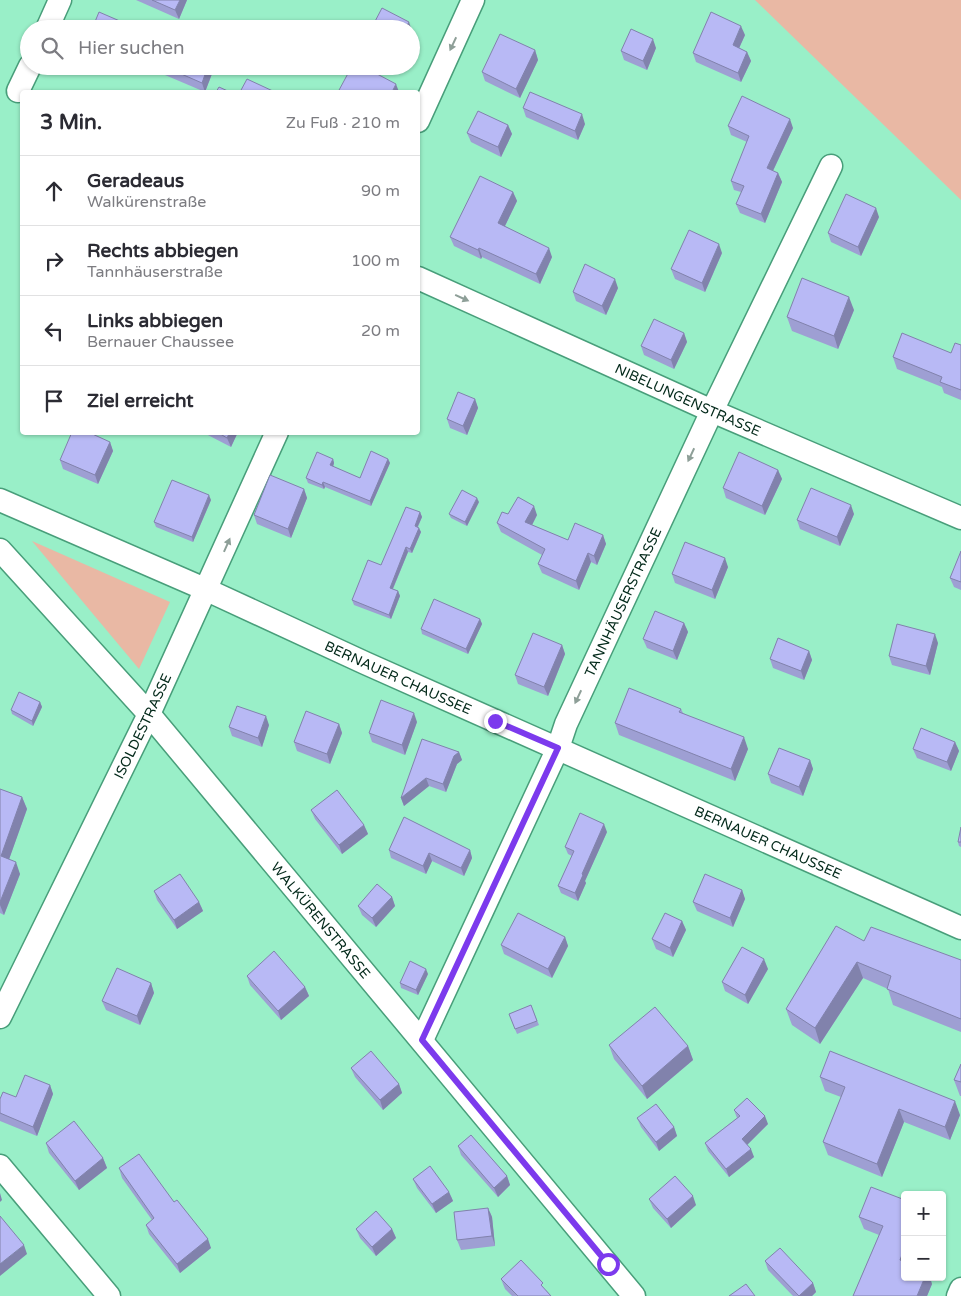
<!DOCTYPE html>
<html lang="de">
<meta charset="utf-8">
<style>
:root{--surface:#fff;--page:#f7f7f7;--text:#2b2b33;--muted:#7c7c81;--line:#e1e1e2}
body{margin:0;font-family:"Varela Round",sans-serif;background:var(--page);color:var(--text)}
.controls{position:absolute;right:15px;bottom:15px;display:grid;overflow:hidden;border-radius:5px;box-shadow:0 1px 4px #0004}
.controls button{width:45px;height:45px;display:grid;place-items:center;padding:0;border:0;border-bottom:1px solid var(--line);background:var(--surface);color:var(--text);font:25px sans-serif}
.stop{position:absolute;width:15px;height:15px;margin:-11px;border:4px solid #7c3aed;border-radius:50%;background:#fff}
.stop.end{background:#7c3aed;border-color:#fff;box-shadow:0 1px 5px #0008}
.list{margin:0;padding:0;list-style:none}
h2{display:flex;justify-content:space-between;align-items:center;height:65px;margin:0;padding:0 20px;font-size:21px}
h2 small{font-size:16px;font-weight:400;color:var(--muted)}
.list li{display:grid;grid-template-columns:32px 1fr auto;gap:15px;align-items:center;box-sizing:border-box;height:70px;padding:0 20px;border-top:1px solid var(--line)}
.list b{display:block;font-size:19px;white-space:nowrap}
.list p{margin:0;font-size:16px;white-space:nowrap;color:var(--muted)}
.list em{font-size:16px;font-style:normal;color:var(--muted)}
.icon{flex:none;width:28px;height:28px;fill:none;stroke:currentColor;stroke-width:2;stroke-linecap:round;stroke-linejoin:round}
.map{position:relative;flex:none;width:961px;height:1296px;overflow:hidden}
.search{position:absolute;background:var(--surface);box-shadow:0 1px 4px #0004;left:20px;top:20px;width:400px;height:55px;display:flex;align-items:center;gap:12px;box-sizing:border-box;padding:0 18px;border-radius:28px;color:var(--muted);font-size:19px}
.panel{position:absolute;background:var(--surface);box-shadow:0 1px 4px #0004;left:20px;top:90px;width:400px;height:345px;border-radius:5px}
.map>svg:first-child{display:block}
</style>
<div class="map">
<svg width="961" height="1296" viewBox="0 0 961 1296">
<rect width="100%" height="100%" fill="#99efc8"/>
<g fill="#e9b8a4">
<polygon points="755,0 961,0 961,200"/>
<polygon points="32,541 170,602 139,669"/>
</g>
<g fill="none" stroke-linecap="round" stroke-linejoin="round">
<g stroke="#489e7a" stroke-width="25">
<g id="street">
<polyline points="47,29 60,0"/>
<polyline points="18,91 30,66"/>
<polyline points="418,121 473,0"/>
<path id="s1" d="M418 278 712 411 961 518"/>
<path id="s2" d="M0 500 207 590 365 663 961 928"/>
<path id="s3" d="M0 550 149 714 634 1296"/>
<path id="s4" d="M0 1017 149 714 277 432"/>
<path id="s5" d="M422 1040 558 748 566 724 712 411 831 166"/>
<polyline points="0,1166 109,1296"/>
<polyline points="958,1296 961,1289"/>
</g>
</g>
<use href="#street" stroke="#fff" stroke-width="22"/>
</g>
<g fill="#9e9fd3">
<polygon points="136,0 187,0 179,19"/>
<polygon points="745,35 739,48 747,52 751,61 741,82 696,62 693,53"/>
<polygon points="656,48 647,70 624,60 621,51"/>
<polygon points="535,50 538,60 520,98 485,81 482,72"/>
<polygon points="162,66 215,66 205,92 165,75"/>
<polygon points="523,108 585,124 578,140 526,117"/>
<polygon points="508,125 512,134 501,157 471,142 467,133"/>
<polygon points="728,126 793,128 773,171 778,173 782,182 765,223 740,213 736,204 741,192 734,190 731,181 747,142 731,135"/>
<polygon points="513,192 517,201 505,226 552,257 540,284 482,257 481,259 454,246 450,237"/>
<polygon points="879,217 861,256 831,242 828,233"/>
<polygon points="722,253 705,292 675,279 671,269"/>
<polygon points="618,288 606,315 576,301 573,292"/>
<polygon points="854,310 838,349 792,331 787,317"/>
<polygon points="684,333 687,342 674,369 644,355 641,346"/>
<polygon points="961,345 961,400 944,393 942,387 897,369 893,357 951,353"/>
<polygon points="475,399 478,408 467,435 450,428 447,419"/>
<polygon points="202,432 238,432 231,447"/>
<polygon points="110,442 113,451 98,484 63,469 60,460"/>
<polygon points="333,459 334,463 333,467 360,478 388,459 390,463 371,506 325,487 324,489 308,483 306,478"/>
<polygon points="778,470 782,479 765,515 726,498 723,488"/>
<polygon points="304,489 307,498 291,538 257,524 254,515"/>
<polygon points="211,500 193,542 156,527 154,522"/>
<polygon points="479,502 467,526 451,518 449,514"/>
<polygon points="420,512 422,517 418,527 421,532 412,553 408,552 393,589 398,591 400,596 391,619 354,605 352,600 381,565"/>
<polygon points="854,514 840,546 800,529 797,520"/>
<polygon points="537,515 532,525 568,540 603,535 606,544 597,565 591,562 579,590 542,573 538,564 542,555 501,532 497,523"/>
<polygon points="961,551 961,590 954,587 950,578"/>
<polygon points="728,567 715,599 675,583 672,574"/>
<polygon points="480,619 482,624 468,654 422,634 421,629"/>
<polygon points="684,623 688,632 677,660 647,648 643,639"/>
<polygon points="938,643 930,675 892,665 889,656"/>
<polygon points="562,645 565,654 548,696 518,684 515,675"/>
<polygon points="809,651 812,660 804,680 773,668 770,659"/>
<polygon points="40,702 42,707 33,726 12,714 11,710"/>
<polygon points="681,709 683,713 748,749 735,781 619,735 615,723"/>
<polygon points="417,722 405,755 372,742 369,733"/>
<polygon points="339,724 342,733 330,764 297,751 294,742"/>
<polygon points="269,725 262,747 232,736 229,727"/>
<polygon points="955,742 959,751 951,771 917,758 913,749"/>
<polygon points="459,752 462,760 457,764 446,792 429,786 404,806 401,798"/>
<polygon points="810,760 813,769 803,796 771,783 768,774"/>
<polygon points="0,789 22,797 27,809 9,859 20,874 4,915 0,913"/>
<polygon points="311,810 364,825 368,834 342,854 315,819"/>
<polygon points="961,827 961,847 959,846 958,842"/>
<polygon points="607,832 585,881 586,883 578,901 561,893 558,886 572,856 568,854 565,847"/>
<polygon points="389,850 470,850 472,858 464,876 432,861 426,874 391,858"/>
<polygon points="742,890 745,899 733,927 697,911 693,902"/>
<polygon points="154,891 199,902 203,911 177,929 157,900"/>
<polygon points="392,897 395,906 376,927 362,915 358,906"/>
<polygon points="682,921 686,930 673,957 656,949 652,939"/>
<polygon points="565,937 568,946 552,978 504,954 501,945"/>
<polygon points="864,941 961,960 961,1032 893,1005 888,989 863,978 820,1044 792,1025 786,1009"/>
<polygon points="768,969 748,1004 725,991 722,982"/>
<polygon points="428,974 418,995 401,988 400,983"/>
<polygon points="247,976 305,987 309,996 281,1020 250,985"/>
<polygon points="151,983 154,993 140,1025 106,1010 102,1001"/>
<polygon points="531,1005 539,1025 517,1034 509,1014"/>
<polygon points="609,1045 688,1046 693,1060 647,1099 614,1059"/>
<polygon points="961,1064 961,1096 960,1096 954,1080"/>
<polygon points="351,1068 399,1084 402,1093 383,1110 355,1077"/>
<polygon points="820,1077 960,1115 950,1140 904,1122 882,1177 828,1155 823,1142 841,1097 825,1091"/>
<polygon points="50,1085 53,1094 37,1136 0,1121 0,1099 16,1097"/>
<polygon points="734,1110 768,1124 747,1145 754,1157 729,1177 708,1151 705,1143 737,1118"/>
<polygon points="637,1118 674,1127 677,1136 659,1151 641,1127"/>
<polygon points="46,1143 103,1158 107,1168 79,1190 49,1153"/>
<polygon points="458,1146 507,1176 510,1185 498,1197 461,1155"/>
<polygon points="119,1168 211,1248 180,1273 149,1234 146,1225 152,1220 122,1178"/>
<polygon points="413,1179 449,1192 453,1201 436,1213 417,1188"/>
<polygon points="649,1199 696,1205 671,1228 653,1208"/>
<polygon points="905,1200 905,1277 932,1284 927,1296 853,1296 879,1235 864,1229 859,1217"/>
<polygon points="488,1208 492,1217 495,1246 461,1250 457,1240"/>
<polygon points="356,1229 392,1229 396,1238 376,1256 360,1238"/>
<polygon points="765,1261 813,1283 816,1292 812,1296 793,1296 768,1270"/>
<polygon points="501,1279 546,1290 551,1296 512,1296 505,1289"/>
</g>
<g fill="#8182ac">
<polygon points="180,0 187,0 179,19 175,10"/>
<polygon points="409,22 412,31 411,33 411,29 405,29"/>
<polygon points="741,26 745,35 736,55 733,45"/>
<polygon points="653,39 656,48 647,70 643,61"/>
<polygon points="535,50 538,60 520,98 516,89"/>
<polygon points="747,52 751,61 741,82 738,73"/>
<polygon points="208,66 215,66 205,92 202,83"/>
<polygon points="396,84 399,92 392,92"/>
<polygon points="582,114 585,124 578,140 575,131"/>
<polygon points="790,119 793,128 770,177 767,168"/>
<polygon points="508,125 512,134 501,157 498,147"/>
<polygon points="778,173 782,182 765,223 761,214"/>
<polygon points="513,192 517,201 502,232 498,223"/>
<polygon points="876,208 879,217 861,256 858,247"/>
<polygon points="719,244 722,253 705,292 702,283"/>
<polygon points="479,248 482,257 481,259 478,250"/>
<polygon points="549,248 552,257 540,284 536,274"/>
<polygon points="615,279 618,288 606,315 602,306"/>
<polygon points="849,297 854,310 838,349 834,336"/>
<polygon points="684,333 687,342 674,369 671,360"/>
<polygon points="475,399 478,408 467,435 463,426"/>
<polygon points="230,432 238,432 231,447 227,438"/>
<polygon points="110,442 113,451 98,484 95,475"/>
<polygon points="333,459 334,463 332,470 330,465"/>
<polygon points="388,459 390,463 371,506 370,501"/>
<polygon points="778,470 782,479 765,515 762,506"/>
<polygon points="323,482 325,487 324,489 322,485"/>
<polygon points="304,489 307,498 291,538 288,529"/>
<polygon points="209,495 211,500 193,542 192,537"/>
<polygon points="477,498 479,502 467,526 465,522"/>
<polygon points="851,505 854,514 840,546 837,537"/>
<polygon points="534,506 537,515 529,531 525,522"/>
<polygon points="420,512 422,517 416,530 415,526"/>
<polygon points="419,528 421,532 412,553 410,549"/>
<polygon points="603,535 606,544 597,565 594,556"/>
<polygon points="406,547 408,552 391,593 390,588"/>
<polygon points="588,553 591,562 579,590 576,581"/>
<polygon points="725,558 728,567 715,599 712,590"/>
<polygon points="398,591 400,596 391,619 389,615"/>
<polygon points="480,619 482,624 468,654 466,649"/>
<polygon points="684,623 688,632 677,660 673,651"/>
<polygon points="935,634 938,643 930,675 926,666"/>
<polygon points="562,645 565,654 548,696 544,687"/>
<polygon points="809,651 812,660 804,680 801,671"/>
<polygon points="40,702 42,707 33,726 32,721"/>
<polygon points="414,713 417,722 405,755 402,745"/>
<polygon points="266,716 269,725 262,747 258,738"/>
<polygon points="339,724 342,733 330,764 327,754"/>
<polygon points="744,737 748,749 735,781 731,769"/>
<polygon points="955,742 959,751 951,771 947,762"/>
<polygon points="459,752 462,760 457,764 446,792 443,784 454,756"/>
<polygon points="810,760 813,769 803,796 799,787"/>
<polygon points="426,778 429,786 404,806 401,798"/>
<polygon points="22,797 27,809 6,868 1,856"/>
<polygon points="604,824 607,832 585,881 586,883 578,901 575,893 582,874"/>
<polygon points="364,825 368,834 342,854 339,845"/>
<polygon points="470,850 472,858 464,876 461,868"/>
<polygon points="429,853 432,861 426,874 423,866"/>
<polygon points="16,862 20,874 4,915 0,905 0,902"/>
<polygon points="742,890 745,899 733,927 730,918"/>
<polygon points="392,897 395,906 376,927 372,918"/>
<polygon points="199,902 203,911 177,929 174,920"/>
<polygon points="682,921 686,930 673,957 670,948"/>
<polygon points="565,937 568,946 552,978 548,969"/>
<polygon points="764,959 768,969 748,1004 745,995"/>
<polygon points="857,962 863,978 820,1044 815,1028"/>
<polygon points="426,969 428,974 418,995 416,990"/>
<polygon points="151,983 154,993 140,1025 137,1016"/>
<polygon points="305,987 309,996 281,1020 278,1011"/>
<polygon points="688,1046 693,1060 647,1099 642,1086"/>
<polygon points="399,1084 402,1093 383,1110 380,1100"/>
<polygon points="50,1085 53,1094 37,1136 33,1127"/>
<polygon points="955,1101 960,1115 950,1140 945,1127"/>
<polygon points="899,1109 904,1122 882,1177 877,1164"/>
<polygon points="765,1116 768,1124 745,1147 742,1139"/>
<polygon points="674,1127 677,1136 659,1151 656,1142"/>
<polygon points="751,1149 754,1157 729,1177 726,1169"/>
<polygon points="103,1158 107,1168 79,1190 75,1181"/>
<polygon points="507,1176 510,1185 498,1197 494,1188"/>
<polygon points="449,1192 453,1201 436,1213 432,1204"/>
<polygon points="0,1193 2,1200 0,1202"/>
<polygon points="693,1196 696,1205 671,1228 667,1219"/>
<polygon points="488,1208 492,1217 495,1246 492,1236"/>
<polygon points="392,1229 396,1238 376,1256 372,1247"/>
<polygon points="208,1239 211,1248 180,1273 177,1264"/>
<polygon points="24,1245 27,1254 0,1276 0,1264"/>
<polygon points="905,1247 905,1270 900,1260"/>
<polygon points="925,1277 930,1277 932,1284 927,1296 917,1296"/>
<polygon points="813,1283 816,1292 812,1296 799,1296"/>
</g>
<g fill="#b8b9f5" stroke="#8182ac">
<polygon points="152,0 180,0 175,10"/>
<polygon points="382,8 409,22 405,29 371,29"/>
<polygon points="99,12 129,25 127,29 92,29"/>
<polygon points="711,12 741,26 733,45 747,52 738,73 693,53"/>
<polygon points="631,29 653,39 643,61 621,51"/>
<polygon points="500,34 535,50 516,89 482,72"/>
<polygon points="163,66 208,66 202,83"/>
<polygon points="352,66 362,66 396,84 392,92 338,92"/>
<polygon points="247,79 275,92 240,92"/>
<polygon points="219,87 230,92 216,92"/>
<polygon points="530,92 582,114 575,131 523,108"/>
<polygon points="742,96 790,119 767,168 778,173 761,214 736,204 744,186 731,181 749,136 728,126"/>
<polygon points="478,111 508,125 498,147 467,133"/>
<polygon points="480,176 513,192 498,223 549,248 536,274 479,248 478,250 450,237"/>
<polygon points="846,194 876,208 858,247 828,233"/>
<polygon points="689,230 719,244 702,283 671,269"/>
<polygon points="585,264 615,279 602,306 573,292"/>
<polygon points="802,278 849,297 834,336 787,317"/>
<polygon points="654,319 684,333 671,360 641,346"/>
<polygon points="902,333 951,353 955,343 961,345 961,390 940,382 942,377 893,357"/>
<polygon points="458,392 475,399 463,426 447,419"/>
<polygon points="72,432 88,432 110,442 95,475 60,460"/>
<polygon points="217,432 230,432 227,438"/>
<polygon points="371,451 388,459 370,501 323,482 322,485 306,478 317,452 333,459 330,465 360,478"/>
<polygon points="739,452 778,470 762,506 723,488"/>
<polygon points="270,475 304,489 288,529 254,515"/>
<polygon points="172,480 209,495 192,537 154,522"/>
<polygon points="811,488 851,505 837,537 797,520"/>
<polygon points="462,490 477,498 465,522 449,514"/>
<polygon points="518,497 534,506 525,522 568,540 575,523 603,535 594,556 588,553 576,581 538,564 545,549 497,523 502,512 508,514"/>
<polygon points="406,507 420,512 415,526 419,528 410,549 406,547 390,588 398,591 389,615 352,600 368,560 381,565"/>
<polygon points="685,542 725,558 712,590 672,574"/>
<polygon points="961,551 961,582 950,578"/>
<polygon points="434,599 480,619 466,649 421,629"/>
<polygon points="655,611 684,623 673,651 643,639"/>
<polygon points="897,624 935,634 926,666 889,656"/>
<polygon points="533,633 562,645 544,687 515,675"/>
<polygon points="778,638 809,651 801,671 770,659"/>
<polygon points="629,688 681,709 679,712 744,737 731,769 615,723"/>
<polygon points="19,692 40,702 32,721 11,710"/>
<polygon points="381,700 414,713 402,745 369,733"/>
<polygon points="237,706 266,716 258,738 229,727"/>
<polygon points="306,711 339,724 327,754 294,742"/>
<polygon points="921,728 955,742 947,762 913,749"/>
<polygon points="422,739 459,752 454,756 443,784 426,778 401,798"/>
<polygon points="779,748 810,760 799,787 768,774"/>
<polygon points="0,789 22,797 1,856 16,862 0,902"/>
<polygon points="337,790 364,825 339,845 311,810"/>
<polygon points="580,813 604,824 582,874 583,875 575,893 558,886 574,851 565,847"/>
<polygon points="404,817 470,850 461,868 429,853 423,866 389,850"/>
<polygon points="961,827 961,842 958,842"/>
<polygon points="180,874 199,902 174,920 154,891"/>
<polygon points="705,874 742,890 730,918 693,902"/>
<polygon points="377,884 392,897 372,918 358,906"/>
<polygon points="518,913 565,937 548,969 501,945"/>
<polygon points="665,913 682,921 670,948 652,939"/>
<polygon points="836,926 864,941 871,927 961,960 961,1019 887,989 891,976 857,962 815,1028 786,1009"/>
<polygon points="742,947 764,959 745,995 722,982"/>
<polygon points="274,951 305,987 278,1011 247,976"/>
<polygon points="410,961 426,969 416,990 400,983"/>
<polygon points="117,968 151,983 137,1016 102,1001"/>
<polygon points="531,1005 537,1021 515,1029 509,1014"/>
<polygon points="655,1007 688,1046 642,1086 609,1045"/>
<polygon points="371,1051 399,1084 380,1100 351,1068"/>
<polygon points="830,1051 955,1101 945,1127 899,1109 877,1164 823,1142 845,1087 820,1077"/>
<polygon points="961,1064 961,1082 954,1080"/>
<polygon points="25,1075 50,1085 33,1127 0,1113 0,1099 3,1092 16,1097"/>
<polygon points="747,1098 765,1116 742,1139 751,1149 726,1169 705,1143 740,1116 734,1110"/>
<polygon points="656,1104 674,1127 656,1142 637,1118"/>
<polygon points="74,1121 103,1158 75,1181 46,1143"/>
<polygon points="471,1135 507,1176 494,1188 458,1146"/>
<polygon points="139,1154 174,1202 177,1200 208,1239 177,1264 146,1225 154,1218 119,1168"/>
<polygon points="430,1166 449,1192 432,1204 413,1179"/>
<polygon points="675,1176 693,1196 667,1219 649,1199"/>
<polygon points="871,1187 905,1200 905,1247 900,1260 905,1262 905,1277 925,1277 917,1296 853,1296 883,1226 859,1217"/>
<polygon points="488,1208 492,1236 457,1240 454,1212"/>
<polygon points="376,1211 392,1229 372,1247 356,1229"/>
<polygon points="0,1216 24,1245 0,1264"/>
<polygon points="780,1248 813,1283 799,1296 765,1261"/>
<polygon points="521,1260 543,1283 541,1285 551,1296 518,1296 501,1279"/>
<polygon points="746,1284 755,1296 729,1296"/>
</g>
<defs><path id="oneway-solid" d="M-6-.8H1V-3.2L6.5 0L1 3.2V.8H-6Z" transform="scale(1.25)"/></defs>
<g fill="#8e9f98">
<use href="#oneway-solid" transform="translate(453 44) rotate(115)"/>
<use href="#oneway-solid" transform="translate(462 298) rotate(24)"/>
<use href="#oneway-solid" transform="translate(691 455) rotate(115)"/>
<use href="#oneway-solid" transform="translate(227 545) rotate(-66)"/>
<use href="#oneway-solid" transform="translate(578 697) rotate(115)"/>
</g>
<g fill="none" stroke-linecap="round" stroke-linejoin="round">
<polyline stroke="#7c3aed" stroke-width="6" points="495,721 558,748 422,1040 608,1264"/>
</g>
<g text-anchor="middle" dominant-baseline="central" stroke-width="5" stroke-linejoin="round" paint-order="stroke">
<g font-size="14" fill="#03291a" stroke="#a6fdd5">
<text stroke="none"><textPath href="#s1" startOffset="296">NIBELUNGENSTRASSE</textPath></text>
<text stroke="none"><textPath href="#s5" startOffset="482">TANNHÄUSERSTRASSE</textPath></text>
<text stroke="none"><textPath href="#s2" startOffset="436">BERNAUER CHAUSSEE</textPath></text>
<text stroke="none"><textPath href="#s4" startOffset="324">ISOLDESTRASSE</textPath></text>
<text stroke="none"><textPath href="#s2" startOffset="841">BERNAUER CHAUSSEE</textPath></text>
<text stroke="none"><textPath href="#s3" startOffset="490">WALKÜRENSTRASSE</textPath></text>
</g>
</g>
</svg>
<div class="controls">
<button>+</button>
<button>−</button>
</div>
<div class="stop" style="left:608px;top:1264px"></div>
<div class="stop end" style="left:495px;top:721px"></div>
<div class="search"><svg class="icon" aria-label="search" viewBox="0 0 24 24"><circle cx="10" cy="10" r="6"/><path d="M15 15l6 6"/></svg>Hier suchen</div>
<section class="panel">
<h2>3 Min.<small>Zu Fuß · 210 m</small></h2>
<ul class="list">
<li><svg class="icon" aria-label="ahead" viewBox="0 0 24 24"><path d="M12 20V5M6 11l6-6 6 6"/></svg><div><b>Geradeaus</b><p>Walkürenstraße</p></div><em>90 m</em></li>
<li><svg class="icon" aria-label="right" viewBox="0 0 24 24"><path d="M7 20v-9h11M14 6l5 5-5 5"/></svg><div><b>Rechts abbiegen</b><p>Tannhäuserstraße</p></div><em>100 m</em></li>
<li><svg class="icon" aria-label="left" viewBox="0 0 24 24"><path d="M17 20v-9H6M10 6l-5 5 5 5"/></svg><div><b>Links abbiegen</b><p>Bernauer Chaussee</p></div><em>20 m</em></li>
<li><svg class="icon" aria-label="arrive" viewBox="0 0 24 24"><path d="M6 21V4h12l-3 4 3 4H6"/></svg><div><b>Ziel erreicht</b></div></li>
</ul>
</section>
</div>
